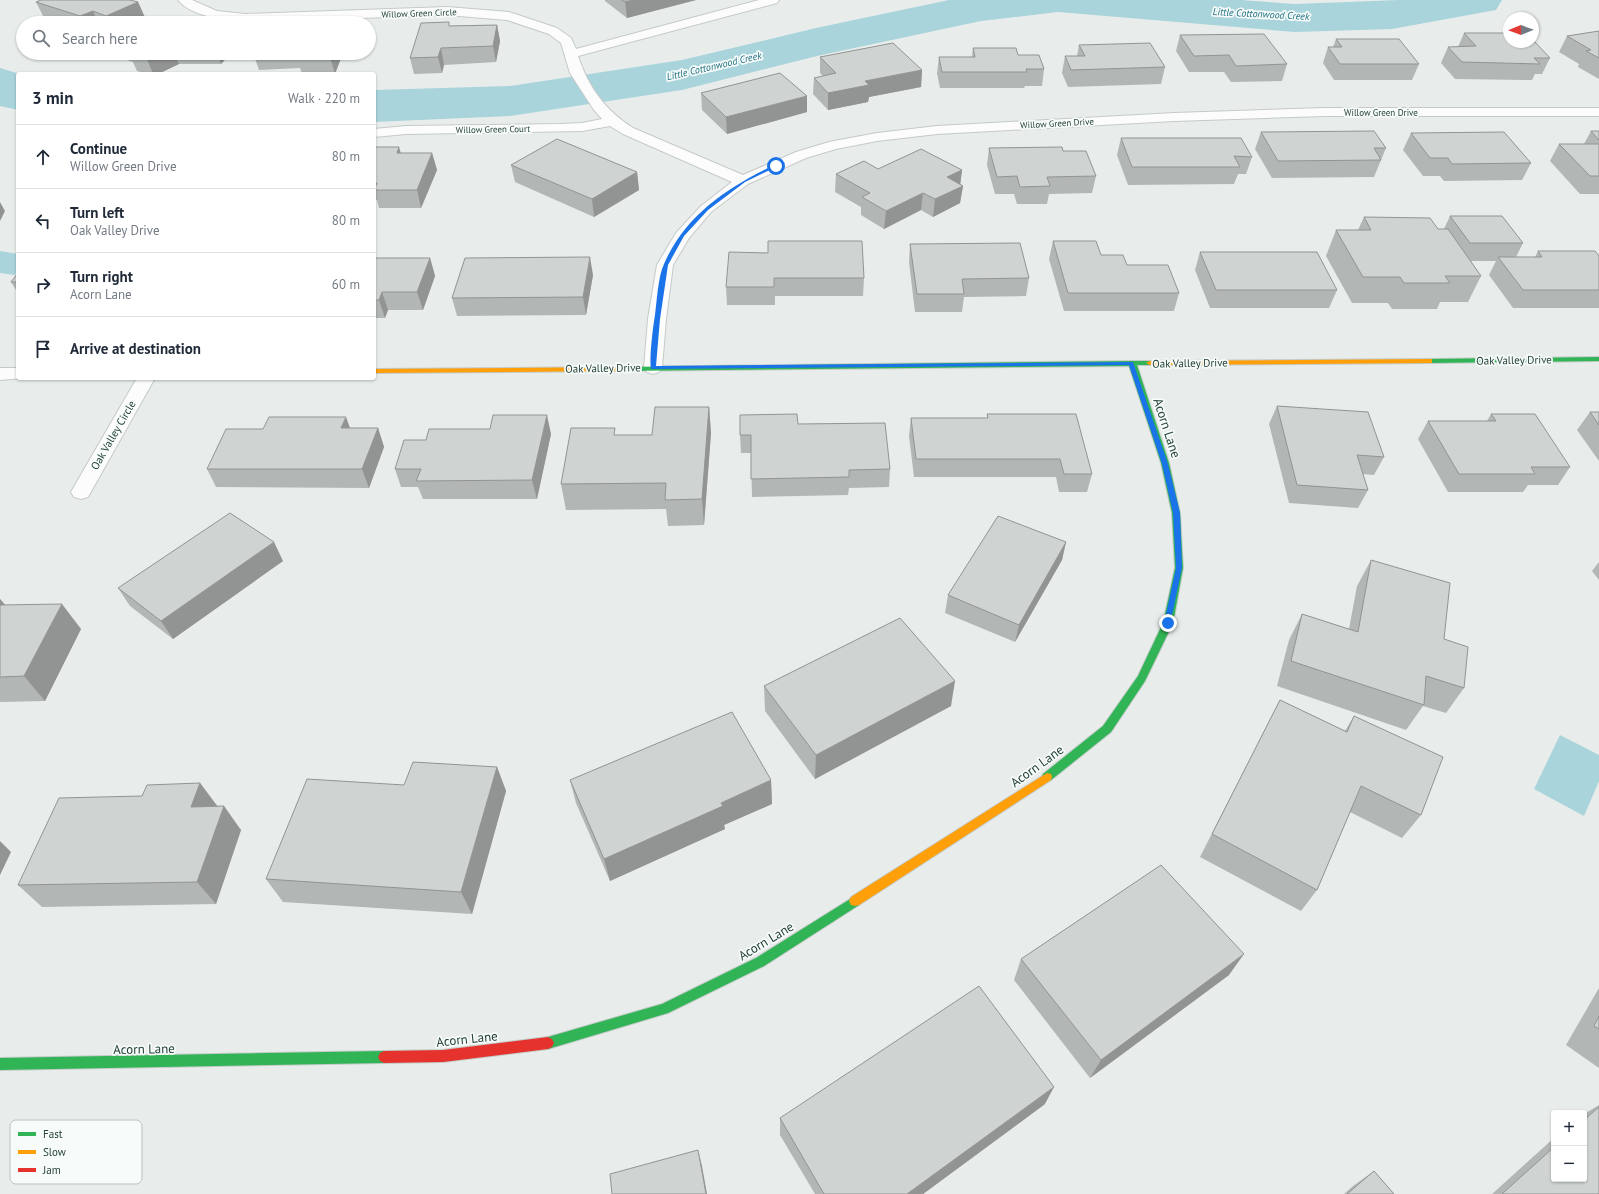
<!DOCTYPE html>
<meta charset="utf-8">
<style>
:root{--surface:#fff;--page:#f2f2f3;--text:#1f2937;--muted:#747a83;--line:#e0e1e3}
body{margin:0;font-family:"PT Sans",sans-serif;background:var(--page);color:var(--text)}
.controls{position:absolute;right:12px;bottom:12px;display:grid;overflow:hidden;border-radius:4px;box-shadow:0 1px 3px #0004}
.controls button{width:36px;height:36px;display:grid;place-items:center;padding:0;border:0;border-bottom:1px solid var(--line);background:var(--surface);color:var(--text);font:20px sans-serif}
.compass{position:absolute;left:1503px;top:12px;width:36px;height:36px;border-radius:50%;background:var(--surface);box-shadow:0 1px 3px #0004;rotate:269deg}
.stop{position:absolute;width:12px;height:12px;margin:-9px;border:3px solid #1a73e8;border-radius:50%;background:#fff}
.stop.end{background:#1a73e8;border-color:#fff;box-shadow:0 1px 4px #0008}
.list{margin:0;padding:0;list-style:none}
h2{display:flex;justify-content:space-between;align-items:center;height:52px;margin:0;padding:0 16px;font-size:17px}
h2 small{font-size:13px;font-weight:400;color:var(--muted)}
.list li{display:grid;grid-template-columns:26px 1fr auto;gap:12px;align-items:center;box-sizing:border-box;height:64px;padding:0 16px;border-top:1px solid var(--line)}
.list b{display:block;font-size:15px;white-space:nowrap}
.list p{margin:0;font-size:13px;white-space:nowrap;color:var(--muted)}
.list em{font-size:13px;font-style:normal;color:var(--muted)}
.icon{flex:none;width:22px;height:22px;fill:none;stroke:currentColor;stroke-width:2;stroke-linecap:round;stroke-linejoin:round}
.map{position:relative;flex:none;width:1599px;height:1194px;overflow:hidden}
.search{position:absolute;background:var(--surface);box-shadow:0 1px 3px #0004;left:16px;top:16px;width:360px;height:44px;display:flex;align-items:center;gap:10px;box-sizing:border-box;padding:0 14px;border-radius:22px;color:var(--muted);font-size:15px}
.panel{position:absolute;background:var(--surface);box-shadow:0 1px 3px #0004;left:16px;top:72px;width:360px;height:308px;border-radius:4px}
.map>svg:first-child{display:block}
</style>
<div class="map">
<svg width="1599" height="1194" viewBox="0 0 1599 1194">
<rect width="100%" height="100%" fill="#e8edeb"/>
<g fill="#a9d4db">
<polygon points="0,251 18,254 18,272 14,275 0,273"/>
<polygon points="1560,735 1599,755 1599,781 1584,816 1534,789"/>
</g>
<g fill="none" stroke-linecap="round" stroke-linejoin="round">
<g fill="#a9d4db" fill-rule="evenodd">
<polygon points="949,0 1241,0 1295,4 1399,0 1502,0 1496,10 1392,29 1295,32 1058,12 981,21 817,56 682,90 510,116 374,122 374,90 510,86 682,60 816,28"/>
<polygon points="0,68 20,74 18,74 18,110 0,106"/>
</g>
<g stroke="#c5cac8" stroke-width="2">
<g id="street">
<path d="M178 0H192L217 11 245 14 447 7 509 12 557 28 571 38 576 49 759 0H779L777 3 578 56C588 87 606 111 633 128L743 175 796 152 829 142 877 133 937 126 1174 113 1325 108H1599V116H1325L1174 121 937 134 877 141 836 149 806 158 748 184 711 212 689 238 673 265 666 319 662 368 659 372 653 374 647 372 644 368 648 319 657 265 676 233 701 206 732 182 623 134 610 126 582 131 406 134 374 137V129L406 126 560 124 582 123 602 119 594 110 570 73 561 43 549 34 507 20 447 15 245 22C227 21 190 16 178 0Z"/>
<polygon points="0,368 18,368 18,378 24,378 0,380"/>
<polygon points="137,378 155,378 88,497 81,499 74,497 71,492"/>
</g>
</g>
<g stroke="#c3cbc8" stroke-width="2">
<g id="fast">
<polygon points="1599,357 1599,361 1429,363 1425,361 1429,359"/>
<polygon points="1132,361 1150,361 1154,363 1150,365 1137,365 1169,463 1180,513 1183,568 1173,623 1145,681 1111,732 1051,780 1047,781 1043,780 1042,777 1043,774 1103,726 1138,676 1163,623 1175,568 1172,513 1161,463 1129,366 618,371 614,369 618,367"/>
<polygon points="855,896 859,897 861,901 859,905 764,966 668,1013 548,1049 544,1047 542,1043 544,1039 548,1037 662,1004 756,958"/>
<polygon points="384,1051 388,1053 390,1057 388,1061 384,1063 0,1070 0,1058"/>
</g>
</g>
<g stroke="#c3cbc8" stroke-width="2">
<g id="slow">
<polygon points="1429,359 1432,359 1432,363 1150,365 1146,363 1150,361"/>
<polygon points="618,367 622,369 621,371 374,373 374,369"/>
<polygon points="1047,773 1051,774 1052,777 1051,780 859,905 855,906 851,905 849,901 851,897"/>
</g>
</g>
<g stroke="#c3cbc8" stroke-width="2">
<polygon id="jam" points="548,1037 552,1039 554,1043 552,1047 548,1049 443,1062 384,1063 380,1061 378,1057 380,1053 384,1051 443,1050"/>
</g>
<use href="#street" fill="#fcfcfc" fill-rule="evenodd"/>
<use href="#fast" fill="#30b455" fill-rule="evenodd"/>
<use href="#slow" fill="#ff9f0a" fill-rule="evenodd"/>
<use href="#jam" fill="#e5322d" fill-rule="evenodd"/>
</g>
<g fill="#b2b6b5">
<polygon points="605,0 696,0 627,18 605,1"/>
<polygon points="36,2 138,2 145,17 164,23 60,23 44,18"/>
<polygon points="497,25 500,41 496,62 444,65 442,73 414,74 410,58 450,26"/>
<polygon points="1599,31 1599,79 1578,67 1579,64 1559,52 1567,36"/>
<polygon points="1464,33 1508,36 1550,58 1542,74 1535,74 1532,80 1455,79 1441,63 1448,47 1458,47"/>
<polygon points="1180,35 1287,64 1282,81 1231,82 1224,72 1189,72 1176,51"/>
<polygon points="1336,39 1419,64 1412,80 1334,80 1323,63 1328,47 1333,47"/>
<polygon points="1079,45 1165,67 1161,84 1068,87 1062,73 1065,56 1077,56"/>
<polygon points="973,48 1018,55 1044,69 1042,86 1025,86 1024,88 940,88 937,73 939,57 972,57"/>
<polygon points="113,53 231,53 221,64 179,64 158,74 148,74 137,71 133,62 114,56"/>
<polygon points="253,53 359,53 358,57 341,58 335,74 302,74 300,68 259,70"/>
<polygon points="820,57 922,70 921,87 869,97 868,102 828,110 813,94 814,78 823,76 820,73"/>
<polygon points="701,93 807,112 727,134 702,110"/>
<polygon points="1591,131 1599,131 1599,194 1580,194 1550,161 1559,144 1584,144"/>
<polygon points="1261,132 1386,148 1374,177 1272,178 1255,149"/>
<polygon points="1411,133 1531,163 1522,180 1444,181 1440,176 1423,176 1403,150"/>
<polygon points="1121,138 1252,157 1246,174 1238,174 1234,184 1128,185 1117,155"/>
<polygon points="374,147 401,153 432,153 437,170 421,208 379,208 377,200 374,200"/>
<polygon points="989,148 1063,151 1096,176 1092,193 1049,194 1047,204 1017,204 1014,194 995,194 987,165"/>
<polygon points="511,165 637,172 639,190 594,217 515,182"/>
<polygon points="878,169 962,170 960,184 963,186 960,203 933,217 921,210 884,229 861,215 861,207 835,192 836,174"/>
<polygon points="1450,216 1523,243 1516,257 1535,257 1538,251 1599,256 1599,308 1513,308 1489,275 1496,261 1471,261 1481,276 1468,302 1440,302 1437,309 1392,309 1388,303 1352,303 1326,256 1336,230 1358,230 1364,217 1438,229 1444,229"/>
<polygon points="1053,241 1101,255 1179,293 1174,311 1064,311 1049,259"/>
<polygon points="910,244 1029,278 1026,296 964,297 962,312 915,312 909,262"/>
<polygon points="1200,252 1337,290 1329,308 1210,308 1195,270"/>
<polygon points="768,253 864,278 863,296 775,296 775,305 727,305 726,287"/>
<polygon points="374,258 430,258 435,276 423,310 388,310 385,318 374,318"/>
<polygon points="18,273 18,293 11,282"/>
<polygon points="593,275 586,315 457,316 452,298"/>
<polygon points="1277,406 1384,457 1374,475 1363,474 1368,490 1358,508 1289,503 1269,424"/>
<polygon points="709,407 711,433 704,525 668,526 666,509 566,510 561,484 616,435 652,435"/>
<polygon points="1590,412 1599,412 1599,461 1577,430"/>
<polygon points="987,414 1092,474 1087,492 1059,492 1056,477 914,477 909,436 911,418 987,418"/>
<polygon points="1491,414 1570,467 1558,485 1528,485 1523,492 1448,492 1418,439 1428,421 1487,421"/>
<polygon points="798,424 890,469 889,487 849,488 848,495 752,497 751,453 741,453 740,435"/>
<polygon points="350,428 378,428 384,447 369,488 216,487 207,469 263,429"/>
<polygon points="551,434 537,499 423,499 418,487 401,487 395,469"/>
<polygon points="1066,542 1062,560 1015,642 945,613 948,595"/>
<polygon points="1371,560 1444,639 1464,688 1446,713 1423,706 1406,730 1277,686 1289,640 1302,614 1349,629 1357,586"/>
<polygon points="283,561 173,639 130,606 118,588"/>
<polygon points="1599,562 1599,580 1592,571"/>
<polygon points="0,599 5,605 81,629 45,701 0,702"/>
<polygon points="764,686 951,706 815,779 765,711"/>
<polygon points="1280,700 1345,731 1354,716 1421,815 1402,838 1350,812 1317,890 1301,911 1200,857 1267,725"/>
<polygon points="497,767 506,791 472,914 283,902 266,879 404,785"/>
<polygon points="570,780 771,780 772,804 724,825 725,829 610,881 576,803"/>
<polygon points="200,783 217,806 241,830 216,904 42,907 18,885 142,796"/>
<polygon points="1021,959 1229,975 1090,1078 1014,980"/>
<polygon points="1599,988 1599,1068 1566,1045"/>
<polygon points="1045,1104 923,1194 815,1194 780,1135 780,1118"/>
<polygon points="1599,1105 1599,1194 1492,1194 1554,1138 1554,1179 1584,1179 1584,1114"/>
<polygon points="1374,1171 1394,1194 1344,1194 1353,1186"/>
</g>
<g fill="#919493">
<polygon points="634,0 696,0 627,18 625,2"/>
<polygon points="138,2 145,18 133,23 109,23 106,16"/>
<polygon points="93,11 98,23 83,23 80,16"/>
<polygon points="497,25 500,41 496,62 493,46"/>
<polygon points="441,48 444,65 442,73 438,57"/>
<polygon points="160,53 174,53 179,64 158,74 153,74 147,59"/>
<polygon points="217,53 231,53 221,64"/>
<polygon points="332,53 339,53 341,58 335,74 330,57"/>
<polygon points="356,53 359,53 358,57"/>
<polygon points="922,70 921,87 869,97 868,102 828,110 828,93 865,81"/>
<polygon points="807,96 807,112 727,134 726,117"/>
<polygon points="399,147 404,164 397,153"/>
<polygon points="432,153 437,170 421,208 417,190"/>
<polygon points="962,170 960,187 963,186 960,203 933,217 935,199 947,177"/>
<polygon points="637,172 639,190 594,217 592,199"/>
<polygon points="923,193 921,210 884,229 886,211"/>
<polygon points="0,202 5,211 0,221"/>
<polygon points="590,257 593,275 586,315 583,297"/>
<polygon points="430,258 435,276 423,310 417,292"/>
<polygon points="382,292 388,310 385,318 379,300"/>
<polygon points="709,407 711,433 704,525 702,499"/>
<polygon points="547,415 551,434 537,499 532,480"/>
<polygon points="346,417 353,436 341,428"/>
<polygon points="378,428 384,447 369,488 362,469"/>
<polygon points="274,542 283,561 173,639 161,621"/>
<polygon points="1066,542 1062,560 1015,642 1019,625"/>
<polygon points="0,599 7,607 0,619"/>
<polygon points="62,604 81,629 45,701 24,676"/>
<polygon points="955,681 951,706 815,779 816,755"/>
<polygon points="497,767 506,791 472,914 461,892"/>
<polygon points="771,780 772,804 724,825 725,829 610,881 604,859 721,803"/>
<polygon points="200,783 218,807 191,807"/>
<polygon points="224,806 241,830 216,904 197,882"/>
<polygon points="0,841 11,852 0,875"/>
<polygon points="1244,954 1229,975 1090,1078 1101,1060"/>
<polygon points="1054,1087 1045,1104 923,1194 907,1194"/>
<polygon points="698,1150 702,1166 707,1194 706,1194"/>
</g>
<g fill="#cfd4d2" stroke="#919493">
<polygon points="41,0 130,0 138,2 106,16 93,11 80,16 36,2"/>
<polygon points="622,0 634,0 625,2"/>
<polygon points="140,16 164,23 125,23"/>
<polygon points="449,22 449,26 497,25 493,46 441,48 438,57 410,58 421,23"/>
<polygon points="1599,31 1599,58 1586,51 1591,50 1567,36"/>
<polygon points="1464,33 1505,33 1508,36 1509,36 1509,42 1533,42 1533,40 1550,58 1534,58 1540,64 1462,62 1448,47 1476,46"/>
<polygon points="1264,34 1287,64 1236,66 1229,55 1194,56 1180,35"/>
<polygon points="1336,39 1399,39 1419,64 1340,64 1328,47 1342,47"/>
<polygon points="893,43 922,70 865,81 869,85 828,93 814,78 836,73 820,57"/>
<polygon points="1150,43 1165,67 1071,70 1065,56 1085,56 1079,45"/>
<polygon points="973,48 1016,48 1018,55 1039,55 1044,69 1026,69 1027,72 942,72 939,57 975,57"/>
<polygon points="131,53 160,53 147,59 130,54"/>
<polygon points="299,53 332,53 330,57 297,59"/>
<polygon points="780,73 807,96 726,117 701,93"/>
<polygon points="1374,131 1386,148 1374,148 1381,160 1278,161 1261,132"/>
<polygon points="1591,131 1599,131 1599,140"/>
<polygon points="1504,132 1531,163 1452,164 1448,158 1430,158 1411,133"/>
<polygon points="1121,138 1241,138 1252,157 1234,156 1240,167 1132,167"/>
<polygon points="557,139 637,172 592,199 511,165"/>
<polygon points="1559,144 1599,144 1599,176 1590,176"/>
<polygon points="374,147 399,147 397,153 432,153 417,190 374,190 377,183 374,183"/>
<polygon points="1062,147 1063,151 1086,151 1096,176 1047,177 1050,186 1020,187 1017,176 997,177 989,148"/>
<polygon points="921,149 962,170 947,177 963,186 935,199 923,193 886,211 862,197 870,193 836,174 864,161 878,169"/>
<polygon points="1450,216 1502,216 1523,243 1470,243"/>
<polygon points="1364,217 1430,218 1438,229 1448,229 1481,276 1445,276 1450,283 1404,283 1400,277 1363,277 1336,230 1371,230"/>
<polygon points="768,241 862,241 864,278 774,278 774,287 726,287 729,252 768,253"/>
<polygon points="1053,241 1096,241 1101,255 1123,255 1127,265 1168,265 1179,293 1068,293"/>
<polygon points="1020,243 1029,278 962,279 964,294 917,294 910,244"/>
<polygon points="1538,251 1595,251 1599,256 1599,290 1523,290 1498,257 1542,257"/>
<polygon points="1200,252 1317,252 1337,290 1216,290"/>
<polygon points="590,257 583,297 452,298 465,258"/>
<polygon points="374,258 430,258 417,292 382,292 379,300 374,300"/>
<polygon points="18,273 18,282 11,282"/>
<polygon points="1277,406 1368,412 1384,457 1357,455 1368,490 1297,485"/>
<polygon points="655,407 709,407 702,499 665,500 666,483 561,484 571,428 615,428 614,435 652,435"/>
<polygon points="1590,412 1599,412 1599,425"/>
<polygon points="797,414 798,424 885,423 890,469 849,470 849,477 751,479 751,435 740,435 740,415"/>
<polygon points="987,414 1076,414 1092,474 1064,474 1060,459 916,459 911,418 988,418"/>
<polygon points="1491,414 1535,414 1570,467 1531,467 1535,474 1459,474 1428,421 1496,421"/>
<polygon points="493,415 547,415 532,480 416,481 421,469 395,469 404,440 426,440 429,429 490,429"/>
<polygon points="269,417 346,417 341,428 378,428 362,469 207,469 226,429 263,429"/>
<polygon points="230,513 274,542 161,621 118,588"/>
<polygon points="998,516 1066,542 1019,625 948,595"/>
<polygon points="1371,560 1450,583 1444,639 1468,647 1464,688 1426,676 1424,705 1291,661 1302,614 1358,632"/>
<polygon points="62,604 24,676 0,677 0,605"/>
<polygon points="900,618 955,681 816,755 764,686"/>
<polygon points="1280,700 1347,732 1354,716 1443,757 1421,815 1361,786 1317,890 1212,834"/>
<polygon points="732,712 771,780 721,803 723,806 604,859 570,780"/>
<polygon points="413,762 497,767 461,892 266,879 307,779 404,785"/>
<polygon points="200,783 191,807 224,806 197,882 18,885 59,798 142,796 147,785"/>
<polygon points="1161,865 1244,954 1101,1060 1021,959"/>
<polygon points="979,986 1054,1087 907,1194 824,1194 780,1118"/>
<polygon points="1599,1016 1599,1029 1594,1026"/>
<polygon points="1599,1107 1599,1194 1502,1194 1554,1147 1554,1179 1584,1179 1584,1120"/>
<polygon points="698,1150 706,1194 612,1194 610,1174"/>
<polygon points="1374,1171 1394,1194 1347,1194"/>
</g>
<path fill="#1a73e8" d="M774 165 778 166 745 182 708 210 684 236 668 265 660 319 656 366 1133 362 1168 464 1180 513 1182 568 1170 625 1168 626 1164 623 1176 568 1173 513 1162 464 1129 365 651 369C649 358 653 327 655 315 657 300 658 277 664 264 685 215 728 187 774 165Z"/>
<g text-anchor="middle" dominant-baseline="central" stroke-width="3.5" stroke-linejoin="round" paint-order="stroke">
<g font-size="9" fill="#24423a" stroke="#f7fbf9">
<text transform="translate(419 13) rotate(-2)">Willow Green Circle</text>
<text x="1381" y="112">Willow Green Drive</text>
<text transform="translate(1057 123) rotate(-3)">Willow Green Drive</text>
<text transform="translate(493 129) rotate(-1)">Willow Green Court</text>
</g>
<g font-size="10" font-style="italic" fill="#1c6f80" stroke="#f7fbf9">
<text transform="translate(1261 14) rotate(3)">Little Cottonwood Creek</text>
<text transform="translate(714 66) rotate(-13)">Little Cottonwood Creek</text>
</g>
<g font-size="11" fill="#24423a" stroke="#f7fbf9">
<text transform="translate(1514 360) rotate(-1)">Oak Valley Drive</text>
<text transform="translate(1190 363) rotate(-1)">Oak Valley Drive</text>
<text transform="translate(603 368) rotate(-1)">Oak Valley Drive</text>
<text transform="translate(113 435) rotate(-60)">Oak Valley Circle</text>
</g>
<g font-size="13" fill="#24423a" stroke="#f7fbf9">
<text transform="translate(1167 428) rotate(72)">Acorn Lane</text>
<text transform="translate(1037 766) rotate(-36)">Acorn Lane</text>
<text transform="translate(766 941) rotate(-31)">Acorn Lane</text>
<text transform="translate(467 1039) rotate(-6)">Acorn Lane</text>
<text transform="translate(144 1049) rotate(-1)">Acorn Lane</text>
</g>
</g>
<rect x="10" y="1120" width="132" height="64" rx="6" fill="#f7fbf9" stroke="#b8c4c0" stroke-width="1"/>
<rect x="18" y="1132" width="18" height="4" fill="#30b455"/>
<rect x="18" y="1150" width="18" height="4" fill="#ff9f0a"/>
<rect x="18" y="1168" width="18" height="4" fill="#e5322d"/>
<g font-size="11" fill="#24423a">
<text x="43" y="1138">Fast</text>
<text x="43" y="1156">Slow</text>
<text x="43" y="1174">Jam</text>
</g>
</svg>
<div class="controls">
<button>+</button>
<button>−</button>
</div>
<svg class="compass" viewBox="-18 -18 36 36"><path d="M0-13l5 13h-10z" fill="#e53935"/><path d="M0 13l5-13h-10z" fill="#747a83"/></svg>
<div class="stop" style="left:776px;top:166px"></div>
<div class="stop end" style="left:1168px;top:623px"></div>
<div class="search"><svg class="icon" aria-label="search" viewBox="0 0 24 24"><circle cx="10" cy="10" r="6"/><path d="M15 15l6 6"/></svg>Search here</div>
<section class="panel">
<h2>3 min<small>Walk · 220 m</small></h2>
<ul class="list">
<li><svg class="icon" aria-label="ahead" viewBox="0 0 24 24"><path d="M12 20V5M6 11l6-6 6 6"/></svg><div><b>Continue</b><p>Willow Green Drive</p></div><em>80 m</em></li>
<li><svg class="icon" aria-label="left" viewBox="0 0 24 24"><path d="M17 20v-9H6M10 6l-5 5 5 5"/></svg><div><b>Turn left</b><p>Oak Valley Drive</p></div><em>80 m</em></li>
<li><svg class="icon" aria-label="right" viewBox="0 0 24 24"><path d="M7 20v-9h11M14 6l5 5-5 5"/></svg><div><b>Turn right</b><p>Acorn Lane</p></div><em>60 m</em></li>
<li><svg class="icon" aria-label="arrive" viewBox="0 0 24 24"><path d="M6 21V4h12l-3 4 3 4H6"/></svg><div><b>Arrive at destination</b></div></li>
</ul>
</section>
</div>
